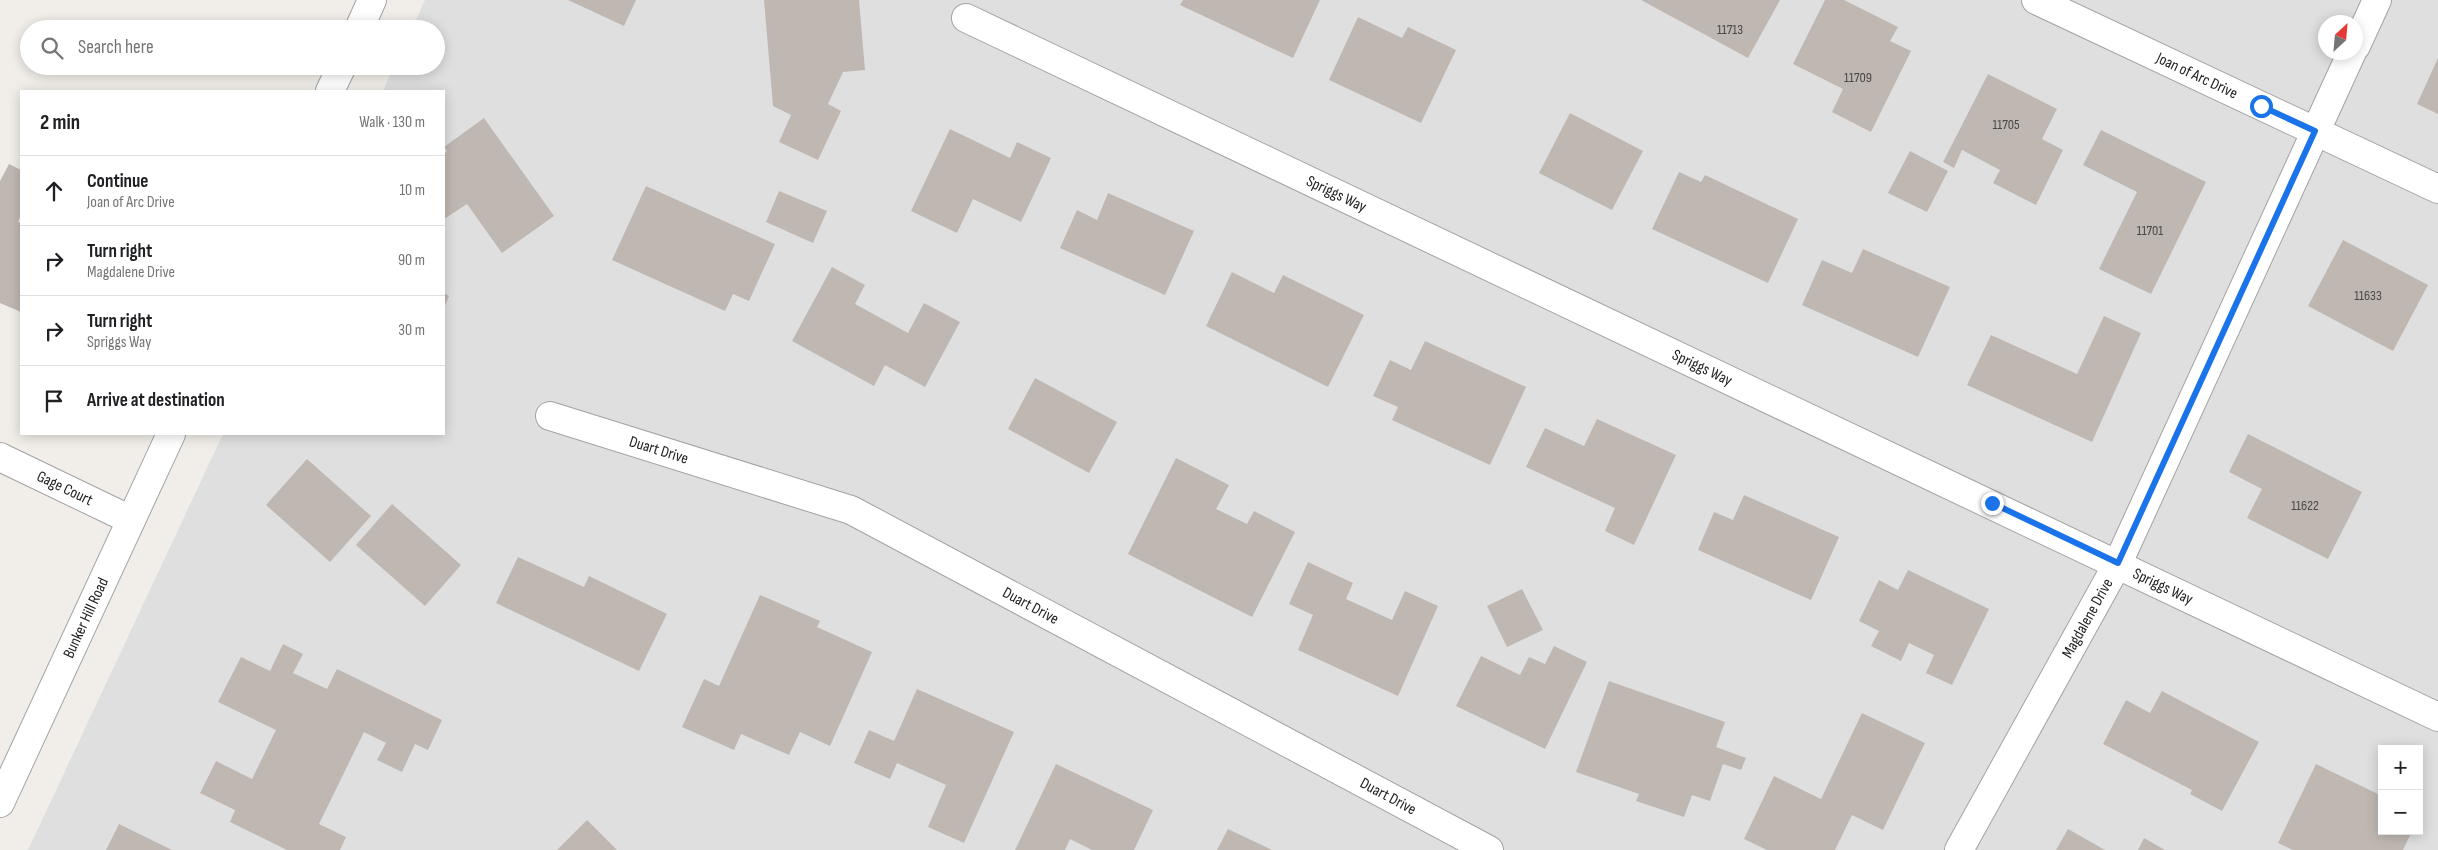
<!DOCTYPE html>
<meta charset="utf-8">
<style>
:root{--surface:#fff;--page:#f6f6f6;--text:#202124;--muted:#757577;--line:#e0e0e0}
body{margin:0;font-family:"Sofia Sans Condensed",sans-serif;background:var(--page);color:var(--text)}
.controls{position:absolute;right:15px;bottom:15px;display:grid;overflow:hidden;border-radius:0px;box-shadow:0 2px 12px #0003}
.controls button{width:45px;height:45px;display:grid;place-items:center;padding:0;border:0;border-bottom:1px solid var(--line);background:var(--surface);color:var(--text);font:25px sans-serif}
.compass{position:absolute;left:2318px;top:15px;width:45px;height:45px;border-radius:50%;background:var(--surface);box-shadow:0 2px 12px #0003;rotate:26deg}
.stop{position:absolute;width:15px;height:15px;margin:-11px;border:4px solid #1a73e8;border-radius:50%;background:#fff}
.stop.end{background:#1a73e8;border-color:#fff;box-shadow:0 1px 5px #0008}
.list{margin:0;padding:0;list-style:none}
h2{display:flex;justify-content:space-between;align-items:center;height:65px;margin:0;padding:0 20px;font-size:21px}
h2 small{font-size:16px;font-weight:400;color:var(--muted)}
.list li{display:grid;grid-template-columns:32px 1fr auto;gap:15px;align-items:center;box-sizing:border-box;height:70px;padding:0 20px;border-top:1px solid var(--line)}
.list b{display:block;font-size:19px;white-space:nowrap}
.list p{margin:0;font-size:16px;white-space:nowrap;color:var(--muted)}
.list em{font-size:16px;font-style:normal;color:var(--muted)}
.icon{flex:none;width:28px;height:28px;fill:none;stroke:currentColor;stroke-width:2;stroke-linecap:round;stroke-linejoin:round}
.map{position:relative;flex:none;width:2438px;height:850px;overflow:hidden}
.search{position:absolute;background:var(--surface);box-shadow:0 2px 12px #0003;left:20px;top:20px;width:425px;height:55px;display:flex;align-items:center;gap:12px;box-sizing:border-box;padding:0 18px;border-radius:28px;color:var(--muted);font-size:19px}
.panel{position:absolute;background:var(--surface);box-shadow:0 2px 12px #0003;left:20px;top:90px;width:425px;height:345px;border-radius:0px}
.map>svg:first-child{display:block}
</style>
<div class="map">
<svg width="2438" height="850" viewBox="0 0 2438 850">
<rect width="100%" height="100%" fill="#f1eee9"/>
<path fill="#e0dfdf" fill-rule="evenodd" d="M425 0H2438V850H28L223 434H444V91H383L394 66H436V29H412ZM2326 22H2356V52H2326ZM2382 749H2419V831H2382Z"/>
<g fill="#bfb8b2">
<polygon points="568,0 636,0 624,26"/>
<polygon points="764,0 859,0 865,70 843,72 828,104 841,111 818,160 779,142 791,115 773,106"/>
<polygon points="1183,0 1320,0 1293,58 1180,5"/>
<polygon points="1641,0 1780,0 1748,58"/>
<polygon points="1825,0 1844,0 1898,27 1890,41 1911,51 1871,132 1832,112 1843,89 1793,64"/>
<polygon points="1358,17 1402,38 1408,27 1456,50 1421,123 1329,80"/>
<polygon points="2438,58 2438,114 2417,104"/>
<polygon points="1988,74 2057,109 2042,139 2063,150 2036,205 1993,183 2000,170 1962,150 1954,168 1943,162"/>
<polygon points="1570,113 1643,151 1612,210 1539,173"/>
<polygon points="484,118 554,216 502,253 467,204 444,219 444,154 447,151 444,147"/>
<polygon points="950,129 1010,158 1017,142 1051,158 1021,222 973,199 957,233 911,211"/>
<polygon points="2101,130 2206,182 2151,294 2099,269 2137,192 2083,165"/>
<polygon points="1910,151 1948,171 1927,212 1888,193"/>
<polygon points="9,164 21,170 21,215 18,222 21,223 21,312 0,303 0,181"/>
<polygon points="1679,172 1701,182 1705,175 1798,219 1768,283 1652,229"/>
<polygon points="646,186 775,244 749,301 733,294 725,311 612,260"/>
<polygon points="779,191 827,211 813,243 766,222"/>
<polygon points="1108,193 1194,231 1165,295 1060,248 1077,210 1097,220"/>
<polygon points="2343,240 2428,285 2393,351 2308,306"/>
<polygon points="1863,249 1950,287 1918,357 1802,305 1822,260 1852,273"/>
<polygon points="832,267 865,285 855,304 908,333 924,303 960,322 925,387 885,365 874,386 792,341"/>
<polygon points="1232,272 1274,293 1283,275 1364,315 1328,387 1206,326"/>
<polygon points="444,293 449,296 444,308"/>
<polygon points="2104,316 2141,333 2092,442 1967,385 1991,335 2077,374"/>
<polygon points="1425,341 1526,387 1490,465 1392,420 1398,407 1373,396 1390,360 1411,370"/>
<polygon points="1035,378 1117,422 1089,473 1008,429"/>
<polygon points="1597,419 1676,455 1634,545 1605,531 1615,508 1526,467 1545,428 1584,446"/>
<polygon points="2248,434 2362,492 2328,559 2247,518 2262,489 2229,472"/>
<polygon points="1176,458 1229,485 1216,509 1247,524 1254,511 1295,532 1252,617 1128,554"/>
<polygon points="307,459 371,516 330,562 266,505"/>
<polygon points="1744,495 1839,537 1811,600 1698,550 1714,512 1733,520"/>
<polygon points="392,504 461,565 425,606 356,545"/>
<polygon points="518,557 584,587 589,576 667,614 639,671 496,603"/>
<polygon points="1308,562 1353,583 1346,599 1392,620 1405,591 1438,606 1398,696 1298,650 1313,615 1289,604"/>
<polygon points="1908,570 1989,609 1952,685 1926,673 1934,655 1909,643 1901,661 1871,646 1879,631 1859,621 1879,580 1898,590"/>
<polygon points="1522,589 1543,630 1507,647 1487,606"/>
<polygon points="760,595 820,621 817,627 872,652 830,746 800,732 789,755 741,734 734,750 682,727 704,679 719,686"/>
<polygon points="283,644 303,654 293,673 327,689 337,669 442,720 428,750 415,744 402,772 377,760 386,743 364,732 319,824 346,837 340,850 287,850 230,822 235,810 200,793 216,761 252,779 276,730 218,702 241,657 270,671"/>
<polygon points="1554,646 1587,662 1545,749 1456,706 1481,656 1520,675 1529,657 1545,664"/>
<polygon points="1609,681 1725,722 1716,747 1746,758 1741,770 1723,764 1710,801 1692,795 1684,817 1636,801 1639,794 1576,772"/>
<polygon points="917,689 1014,732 964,843 928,827 946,785 897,763 890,779 854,763 869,730 894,741"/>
<polygon points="2162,691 2259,742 2222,811 2190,794 2192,790 2103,744 2126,700 2150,713"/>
<polygon points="1862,713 1925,743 1883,830 1852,815 1835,850 1767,850 1744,839 1774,776 1821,799"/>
<polygon points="1056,764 1153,810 1134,850 1092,850 1070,839 1065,850 1015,850"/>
<polygon points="2316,764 2382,796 2382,831 2412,831 2403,850 2293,850 2278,843"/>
<polygon points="587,820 617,850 557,850"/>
<polygon points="119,824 172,850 106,850"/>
<polygon points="1228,829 1272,850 1217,850"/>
<polygon points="2068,829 2105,850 2056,850"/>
<polygon points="2144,838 2165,850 2138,850"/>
</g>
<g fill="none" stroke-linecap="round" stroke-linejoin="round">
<g stroke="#a3a3a3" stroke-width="30">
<g id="minor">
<path id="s1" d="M2036 0 2438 189"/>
<path id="s2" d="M966 18 2438 717"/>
<polyline points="2356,46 2377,0"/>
<path id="s3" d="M550 416 851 510 1489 850"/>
<path id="s4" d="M0 457 131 520"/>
<path id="s5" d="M1959 850 2118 563 2352 52"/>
</g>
</g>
<g stroke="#a3a3a3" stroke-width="30">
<g id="tertiary">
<polyline points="359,29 372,0"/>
<polyline points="330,91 342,66"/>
<path id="s6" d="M0 803 171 434"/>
</g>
</g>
<use href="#minor" stroke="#fff" stroke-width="28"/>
<use href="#tertiary" stroke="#fff" stroke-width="28"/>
</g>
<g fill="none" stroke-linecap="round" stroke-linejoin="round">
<polyline stroke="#1a73e8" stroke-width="6" points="1992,503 2118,563 2315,131 2261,106"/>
</g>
<g text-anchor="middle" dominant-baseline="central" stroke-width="5" stroke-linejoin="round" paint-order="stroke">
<g font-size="14" fill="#494846">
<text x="1730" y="29">11713</text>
<text x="1858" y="77">11709</text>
<text x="2006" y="124">11705</text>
<text x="2150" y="230">11701</text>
<text x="2368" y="295">11633</text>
<text x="2305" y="505">11622</text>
</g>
<g font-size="16" fill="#222" stroke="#fff">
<text stroke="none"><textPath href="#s1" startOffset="178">Joan of Arc Drive</textPath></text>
<text stroke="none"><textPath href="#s2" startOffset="410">Spriggs Way</textPath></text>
<text stroke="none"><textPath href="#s2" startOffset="815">Spriggs Way</textPath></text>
<text stroke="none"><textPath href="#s3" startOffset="114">Duart Drive</textPath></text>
<text stroke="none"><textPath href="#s4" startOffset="72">Gage Court</textPath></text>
<text stroke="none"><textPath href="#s2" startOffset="1325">Spriggs Way</textPath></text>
<text stroke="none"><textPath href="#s3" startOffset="519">Duart Drive</textPath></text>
<text stroke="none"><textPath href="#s6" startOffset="204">Bunker Hill Road</textPath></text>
<text stroke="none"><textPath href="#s5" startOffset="265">Magdalene Drive</textPath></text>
<text stroke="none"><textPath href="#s3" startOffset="924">Duart Drive</textPath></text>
</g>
</g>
</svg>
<div class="controls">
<button>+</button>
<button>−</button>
</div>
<svg class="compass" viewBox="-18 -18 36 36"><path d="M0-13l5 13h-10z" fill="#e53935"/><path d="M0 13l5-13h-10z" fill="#757577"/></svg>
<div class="stop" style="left:2261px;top:106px"></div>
<div class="stop end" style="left:1992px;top:503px"></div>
<div class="search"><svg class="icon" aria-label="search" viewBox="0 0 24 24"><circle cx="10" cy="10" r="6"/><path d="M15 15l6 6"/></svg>Search here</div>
<section class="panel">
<h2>2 min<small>Walk · 130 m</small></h2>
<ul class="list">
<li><svg class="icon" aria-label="ahead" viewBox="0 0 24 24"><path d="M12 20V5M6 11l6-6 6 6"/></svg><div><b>Continue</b><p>Joan of Arc Drive</p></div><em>10 m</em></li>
<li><svg class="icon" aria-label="right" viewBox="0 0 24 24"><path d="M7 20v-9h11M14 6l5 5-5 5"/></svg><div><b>Turn right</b><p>Magdalene Drive</p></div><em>90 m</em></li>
<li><svg class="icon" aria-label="right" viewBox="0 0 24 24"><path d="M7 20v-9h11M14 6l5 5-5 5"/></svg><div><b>Turn right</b><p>Spriggs Way</p></div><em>30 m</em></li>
<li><svg class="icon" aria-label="arrive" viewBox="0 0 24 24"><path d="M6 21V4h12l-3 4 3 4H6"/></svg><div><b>Arrive at destination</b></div></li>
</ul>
</section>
</div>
